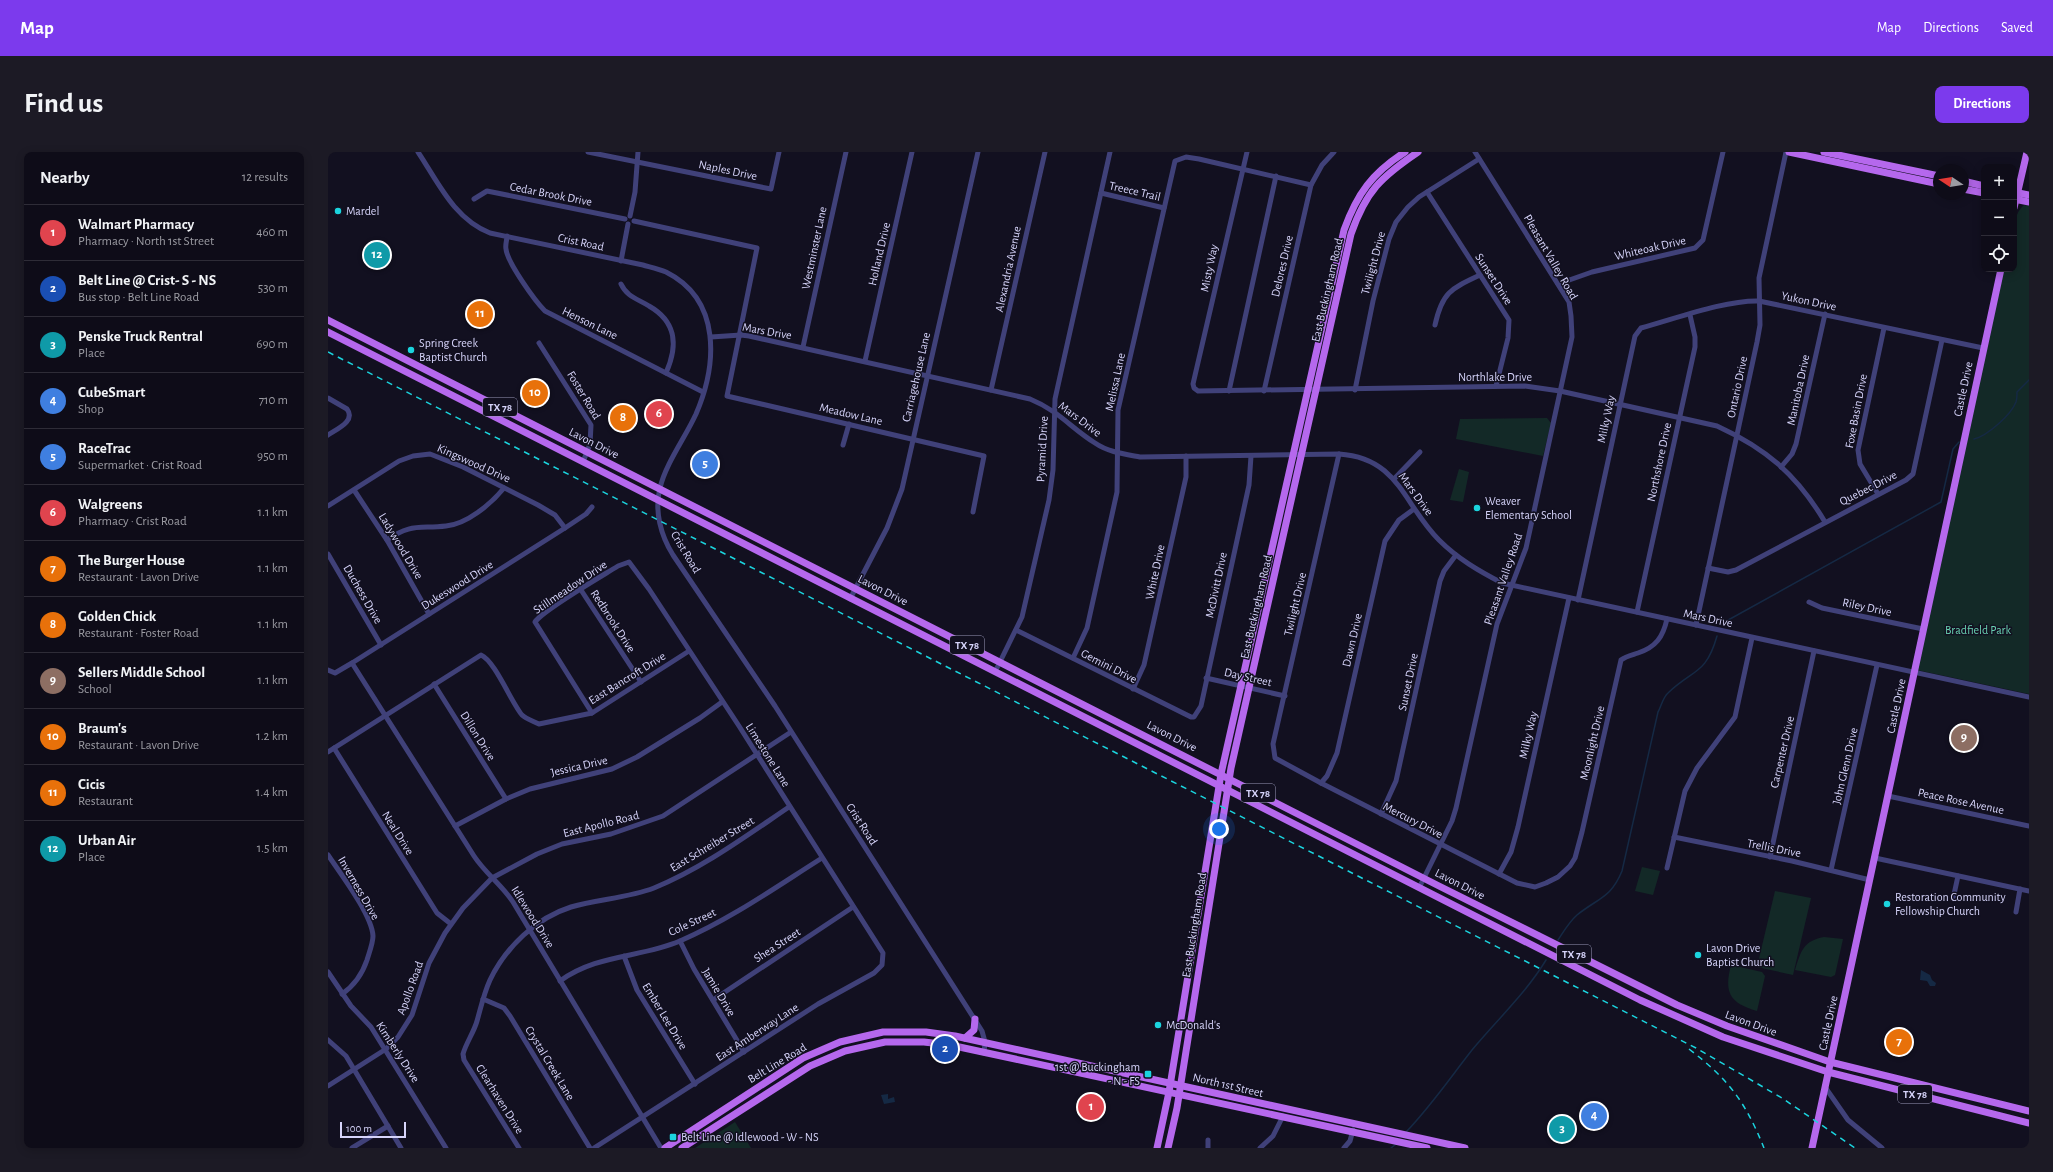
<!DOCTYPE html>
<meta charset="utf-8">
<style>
:root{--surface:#0e0c18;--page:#1c1a25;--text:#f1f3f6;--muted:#9b9ba2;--line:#2e2c37;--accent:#7c3aed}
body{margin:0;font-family:"Alegreya Sans",sans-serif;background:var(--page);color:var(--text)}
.controls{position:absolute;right:12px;top:12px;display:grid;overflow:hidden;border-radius:8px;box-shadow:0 2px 10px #0003}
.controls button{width:36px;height:36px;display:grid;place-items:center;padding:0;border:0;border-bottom:1px solid var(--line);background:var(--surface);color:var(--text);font:20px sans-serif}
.compass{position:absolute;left:1605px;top:12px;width:36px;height:36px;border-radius:50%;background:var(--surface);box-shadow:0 2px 10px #0003;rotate:282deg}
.scale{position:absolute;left:12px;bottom:10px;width:66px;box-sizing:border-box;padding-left:4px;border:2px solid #d6d4fa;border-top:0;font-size:11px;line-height:14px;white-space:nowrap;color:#d6d4fa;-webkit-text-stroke:3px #121020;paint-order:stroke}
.you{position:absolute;left:891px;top:677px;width:14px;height:14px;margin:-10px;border:3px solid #fff;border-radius:50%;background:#1a73e8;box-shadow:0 0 0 6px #1a73e833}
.badge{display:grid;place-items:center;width:26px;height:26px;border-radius:50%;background:var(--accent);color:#fff;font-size:13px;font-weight:700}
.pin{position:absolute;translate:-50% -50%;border:2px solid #fff;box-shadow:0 1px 4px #0006}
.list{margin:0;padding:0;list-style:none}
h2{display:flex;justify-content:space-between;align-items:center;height:52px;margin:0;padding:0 16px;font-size:17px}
h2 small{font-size:13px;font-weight:400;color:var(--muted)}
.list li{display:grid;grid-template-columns:26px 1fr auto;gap:12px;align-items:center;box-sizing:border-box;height:56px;padding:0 16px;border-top:1px solid var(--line)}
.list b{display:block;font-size:15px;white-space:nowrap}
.list p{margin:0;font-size:13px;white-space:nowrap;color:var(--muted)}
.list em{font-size:13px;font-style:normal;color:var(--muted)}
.icon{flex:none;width:22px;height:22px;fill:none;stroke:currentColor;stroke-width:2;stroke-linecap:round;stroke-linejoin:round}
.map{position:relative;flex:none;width:1701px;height:996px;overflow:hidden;border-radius:8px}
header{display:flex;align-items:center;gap:24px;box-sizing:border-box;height:56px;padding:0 20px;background:var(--accent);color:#fff}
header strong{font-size:19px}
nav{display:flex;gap:22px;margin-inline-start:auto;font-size:14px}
.intro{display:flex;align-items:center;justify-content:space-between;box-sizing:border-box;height:96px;padding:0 24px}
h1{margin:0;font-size:28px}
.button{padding:10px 18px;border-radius:8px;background:var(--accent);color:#fff;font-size:14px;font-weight:700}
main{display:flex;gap:24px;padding:0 24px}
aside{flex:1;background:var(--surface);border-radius:8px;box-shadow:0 2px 10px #0003}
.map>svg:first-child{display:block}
</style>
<header>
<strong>Map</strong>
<nav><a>Map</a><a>Directions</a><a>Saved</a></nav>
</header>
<div class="intro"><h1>Find us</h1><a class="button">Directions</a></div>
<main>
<aside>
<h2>Nearby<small>12 results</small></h2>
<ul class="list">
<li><span class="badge" style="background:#e0444e">1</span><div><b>Walmart Pharmacy</b><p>Pharmacy · North 1st Street</p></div><em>460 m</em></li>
<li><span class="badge" style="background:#1a4fb4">2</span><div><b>Belt Line @ Crist- S - NS</b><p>Bus stop · Belt Line Road</p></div><em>530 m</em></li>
<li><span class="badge" style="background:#0f9aa8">3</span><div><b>Penske Truck Rentral</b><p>Place</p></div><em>690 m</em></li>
<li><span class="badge" style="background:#3f7fe0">4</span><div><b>CubeSmart</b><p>Shop</p></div><em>710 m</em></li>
<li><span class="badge" style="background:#3f7fe0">5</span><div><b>RaceTrac</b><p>Supermarket · Crist Road</p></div><em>950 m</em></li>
<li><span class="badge" style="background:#e0444e">6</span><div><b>Walgreens</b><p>Pharmacy · Crist Road</p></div><em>1.1 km</em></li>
<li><span class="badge" style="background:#e8710a">7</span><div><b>The Burger House</b><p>Restaurant · Lavon Drive</p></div><em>1.1 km</em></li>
<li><span class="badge" style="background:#e8710a">8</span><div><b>Golden Chick</b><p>Restaurant · Foster Road</p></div><em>1.1 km</em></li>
<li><span class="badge" style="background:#8d6e63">9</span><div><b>Sellers Middle School</b><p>School</p></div><em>1.1 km</em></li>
<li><span class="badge" style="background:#e8710a">10</span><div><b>Braum's</b><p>Restaurant · Lavon Drive</p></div><em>1.2 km</em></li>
<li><span class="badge" style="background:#e8710a">11</span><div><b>Cicis</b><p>Restaurant</p></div><em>1.4 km</em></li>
<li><span class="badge" style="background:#0f9aa8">12</span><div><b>Urban Air</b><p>Place</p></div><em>1.5 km</em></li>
</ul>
</aside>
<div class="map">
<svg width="1701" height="996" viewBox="0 0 1701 996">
<rect width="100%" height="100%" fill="#121020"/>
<g fill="#132927">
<path d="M1696 53 1701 54V542L1589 518 1676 117H1686C1686 100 1681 64 1696 53Z"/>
<polygon points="1219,266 1223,271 1215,304 1128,287 1132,267"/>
<polygon points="1131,317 1141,320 1135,350 1122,348"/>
<polygon points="1314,715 1332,719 1325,743 1307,739"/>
<polygon points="1447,739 1483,746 1465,823 1429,815"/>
<path d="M1496 785 1515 787 1507 823 1503 825 1467 818C1473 799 1475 789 1496 785Z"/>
<path d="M1403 813 1434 820 1437 824 1429 859C1401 851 1396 840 1403 813Z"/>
<polygon points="407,970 423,996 367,996"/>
</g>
<g fill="#152944">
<polygon points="1593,818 1602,823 1604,828 1608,831 1607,834 1602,834 1599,829 1592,828"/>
<polygon points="560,942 560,947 566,945 567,950 556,952 553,943"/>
</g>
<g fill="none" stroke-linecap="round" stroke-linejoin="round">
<g stroke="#152944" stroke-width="1.5">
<path d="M1646 287C1659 284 1683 263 1688 250 1689 247 1689 243 1689 240L1701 228"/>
<polyline points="1393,472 1613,350 1625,297 1631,290"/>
<path d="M1230 788C1236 779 1241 770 1249 763 1270 746 1283 746 1294 719L1330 560C1333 555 1335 545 1340 541 1365 517 1378 523 1389 484"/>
<path d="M1078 980C1103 954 1122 926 1144 898 1169 868 1198 841 1218 808"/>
<polyline points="1063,996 1068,992"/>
</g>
<g stroke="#404179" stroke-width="5">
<path d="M90 0C110 30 126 67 162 81L315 113C322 115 331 117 338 120 394 148 389 213 368 262 357 286 338 311 332 336 326 359 333 384 345 403L447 554 654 879 657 890 656 901"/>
<polyline points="260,0 443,37 451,0"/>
<path d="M919 0 865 232 866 236 870 239 1197 234 1232 239 1389 274C1439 297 1469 323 1497 370"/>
<polyline points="1099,40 1181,168 1180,186 1168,234"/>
<polyline points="773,41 836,56"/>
<polyline points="146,47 159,39 297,67"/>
<polyline points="302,64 307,40 310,0"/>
<polyline points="306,69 429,96 399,244 656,304 645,360"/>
<path d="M179 84C179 88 177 93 178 97 179 110 207 149 217 159L375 240"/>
<polyline points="293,109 300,72"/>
<path d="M293 132C299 145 310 147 321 154 349 170 350 194 338 221"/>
<polyline points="1230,132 1264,120 1367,96 1375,88 1395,0"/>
<path d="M1107 173C1114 141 1122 137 1152 123"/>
<path d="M383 185 413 183 421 184 702 247C731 259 743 276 767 291 780 300 796 302 812 305L1011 302C1071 306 1075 352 1111 388 1130 407 1151 419 1174 431L1701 545"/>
<polyline points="211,191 263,273 262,292 255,310"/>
<polyline points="475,195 518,0"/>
<polyline points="537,209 584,0"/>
<polyline points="663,238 717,0"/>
<polyline points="1027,238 1045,149 1061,87 1068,70 1080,55 1091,45 1151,7"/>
<polyline points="901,239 948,24"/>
<polyline points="936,239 983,33 994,13 1006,0"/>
<path d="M0 246 19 257C28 269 9 277 0 283"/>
<polyline points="515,293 521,272"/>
<path d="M1011 302 945 592 947 606 993 631 1189 731 1207 735 1218 731 1230 725 1242 714 1247 706 1254 680 1293 508C1298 504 1304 503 1310 501 1328 495 1335 485 1339 467"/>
<polyline points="1453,315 1464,302 1468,292 1497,162"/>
<polyline points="1066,327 1092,300"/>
<polyline points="26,338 59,388 101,462"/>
<polyline points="1550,342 1532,312 1530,298 1556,176"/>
<polyline points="0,354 71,309 85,304 102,302 135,315 210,353 227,363 237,376"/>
<path d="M59 388C83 371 91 377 118 374 139 372 163 352 176 336"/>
<polyline points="0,402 53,493"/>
<polyline points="1380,416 1400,420 1408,418 1578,328 1585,322 1614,188"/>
<polyline points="253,438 313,530"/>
<polyline points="522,447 559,376 574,337 650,0"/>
<path d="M1250 448 1307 184 1313 176C1347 167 1397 148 1431 149L1655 196"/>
<polyline points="1481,450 1494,456 1595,477"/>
<polyline points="1309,460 1367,195 1367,185 1362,163"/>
<polyline points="1368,473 1429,190 1432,173 1431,126 1458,0"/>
<polyline points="688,478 863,565 866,565 873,554 921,333 923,304"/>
<polyline points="745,506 759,476 789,340 790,258 847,9 858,5 871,7 983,33"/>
<path d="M24 511 146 704C157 721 174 733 185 750L333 996"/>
<polyline points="0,518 7,521 24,511 237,376 258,362 264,355"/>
<polyline points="667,520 694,465 721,348 725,318 727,247 782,0"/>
<polyline points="878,526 957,544"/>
<polyline points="106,532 178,647"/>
<polyline points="805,537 816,513 858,325 858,304"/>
<path d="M264 561 207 470C215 458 274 424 290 414L301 410 321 437 411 574 555 801 554 813 546 821 490 852 266 996"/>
<polyline points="6,596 109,761 123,772"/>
<path d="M0 600 153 503C167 509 183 550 194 563 198 567 205 569 211 572L264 561 361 499"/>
<polyline points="993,631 999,624 1009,601 1057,389 1071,368 1086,357"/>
<polyline points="1560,644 1701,674"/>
<polyline points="1053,662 1068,629 1112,429 1116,419 1128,403"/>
<polyline points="127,674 178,647 202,637 284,617 309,605 372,566 394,550"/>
<polyline points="1346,685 1464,709 1542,728"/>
<path d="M0 703C12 721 44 763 45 784 45 791 41 801 39 808 34 823 27 833 14 842"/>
<polyline points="1442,705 1486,499"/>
<polyline points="1547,706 1701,739"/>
<polyline points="1339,716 1357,639 1369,616 1407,565 1424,486"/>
<polyline points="1503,718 1549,513"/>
<polyline points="1171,722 1183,700 1190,675 1241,446"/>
<polyline points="1091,736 1124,669 1128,656 1169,472 1198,396 1244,185 1243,164 1241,150 1147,0"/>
<polyline points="1625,747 1630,724"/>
<polyline points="1688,760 1692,737"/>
<polyline points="352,789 366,817 416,900"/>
<polyline points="296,804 309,838 367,932"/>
<polyline points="0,820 23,854 43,875 118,996"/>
<path d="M232 829C269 802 312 806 352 789 403 767 448 735 494 706"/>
<polyline points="155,847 176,856 182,864 262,996"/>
<polyline points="385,848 525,755"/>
<polyline points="0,888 18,904 73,996"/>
<polyline points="0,934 58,897 70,885 84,863 101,811 117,781 135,756 164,726 209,702 234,692 283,682 335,664 463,580"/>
<polyline points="1497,935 1520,968 1554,996"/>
<polyline points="24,996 60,974"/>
<path d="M191 996 136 908 135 902C138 891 146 880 149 869 153 855 156 841 162 828 178 795 208 766 243 755 270 747 300 746 326 736 375 716 418 684 461 655"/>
<polyline points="880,996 880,988"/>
<polyline points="932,996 945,984 955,964"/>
<polyline points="1016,996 1022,989 1025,978"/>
</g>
<g stroke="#b568ed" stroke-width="7">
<polyline points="1461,0 1611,32"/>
<polyline points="1496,0 1611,24"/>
<polyline points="1635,29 1656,34"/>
<polyline points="1635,37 1656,41"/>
<polyline points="1686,40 1701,43"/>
<polyline points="1686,47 1701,50"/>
<polyline points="1686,56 1699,0"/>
<polyline points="0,168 1109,733 1349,853 1399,874 1502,910 1701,959"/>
<polyline points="0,180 1312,848 1395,885 1500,920 1701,971"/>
<polyline points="637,886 646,878 647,867"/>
<polyline points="337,996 475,906 512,890 555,880 598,880 627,884 1137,996"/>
<polyline points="354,996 482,914 517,899 557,890 596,890 622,893 1099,996"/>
<path d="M829 996 841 940 893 622 1016 78C1029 42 1044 21 1077 0"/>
<path d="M840 996 849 956 903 616 1023 82C1038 39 1053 25 1090 0"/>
<polyline points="1484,996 1673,117"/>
</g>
<g stroke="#1bd4de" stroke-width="1.5" stroke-dasharray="6 5" stroke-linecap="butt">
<polyline points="0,200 1368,896 1454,946 1527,996"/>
<path d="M1361 897C1401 928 1417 949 1436 996"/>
</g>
</g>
<g fill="#1bd4de" stroke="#121020" stroke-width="1.5">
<circle cx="10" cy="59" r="4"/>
<circle cx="83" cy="198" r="4"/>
<circle cx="1149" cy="356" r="4"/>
<circle cx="1559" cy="752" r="4"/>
<circle cx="1370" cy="803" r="4"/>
<circle cx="830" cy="873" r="4"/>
<rect x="816" y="918" width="8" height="8" rx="2"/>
<rect x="341" y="981" width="8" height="8" rx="2"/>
</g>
<g text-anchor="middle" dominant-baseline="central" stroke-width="3" stroke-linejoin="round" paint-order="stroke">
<g fill="#121020" stroke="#9b99b9" stroke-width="1">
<rect x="155" y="246" width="34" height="18" rx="3"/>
<rect x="622" y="484" width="34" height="18" rx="3"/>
<rect x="913" y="632" width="34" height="18" rx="3"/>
<rect x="1229" y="793" width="34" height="18" rx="3"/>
<rect x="1570" y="933" width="34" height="18" rx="3"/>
</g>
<g font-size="11" font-weight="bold" fill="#d6d4fa">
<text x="172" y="255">TX 78</text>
<text x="639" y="493">TX 78</text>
<text x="930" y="641">TX 78</text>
<text x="1246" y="802">TX 78</text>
<text x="1587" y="942">TX 78</text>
</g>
<g font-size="12" fill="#d6d4fa" stroke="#121020">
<text transform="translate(400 18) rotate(12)">Naples Drive</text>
<text transform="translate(807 39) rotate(13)">Treece Trail</text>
<text transform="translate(223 42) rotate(11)">Cedar Brook Drive</text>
<text transform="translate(253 90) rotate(12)">Crist Road</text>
<text transform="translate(486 96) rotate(-78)">Westminster Lane</text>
<text transform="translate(1322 96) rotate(-13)">Whiteoak Drive</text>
<text transform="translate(551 102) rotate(-77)">Holland Drive</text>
<text transform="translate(1223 105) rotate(60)">Pleasant Valley Road</text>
<text transform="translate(1045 111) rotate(-75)">Twilight Drive</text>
<text transform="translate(954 114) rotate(-77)">Delores Drive</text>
<text transform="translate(881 116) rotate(-78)">Misty Way</text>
<text transform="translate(680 117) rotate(-78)">Alexandria Avenue</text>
<text transform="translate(1166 127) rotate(57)">Sunset Drive</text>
<text transform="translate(999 138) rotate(-77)">East Buckingham Road</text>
<text transform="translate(1481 149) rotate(12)">Yukon Drive</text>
<text transform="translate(262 171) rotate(26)">Henson Lane</text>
<text transform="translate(439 179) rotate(10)">Mars Drive</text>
<text transform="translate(588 225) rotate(-77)">Carriagehouse Lane</text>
<text x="1167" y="225">Northlake Drive</text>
<text transform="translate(787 230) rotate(-78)">Melissa Lane</text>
<text transform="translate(1409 235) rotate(-78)">Ontario Drive</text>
<text transform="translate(1635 237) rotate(-78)">Castle Drive</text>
<text transform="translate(1470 238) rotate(-78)">Manitoba Drive</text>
<text transform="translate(256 243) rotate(59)">Foster Road</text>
<text transform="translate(1528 259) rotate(-79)">Foxe Basin Drive</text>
<text transform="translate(523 262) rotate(13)">Meadow Lane</text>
<text transform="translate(752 267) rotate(37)">Mars Drive</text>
<text transform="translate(1278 267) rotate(-78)">Milky Way</text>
<text transform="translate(266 291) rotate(27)">Lavon Drive</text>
<text transform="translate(714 297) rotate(-87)">Pyramid Drive</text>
<text transform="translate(1331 310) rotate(-78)">Northshore Drive</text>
<text transform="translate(146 311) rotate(24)">Kingswood Drive</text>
<text transform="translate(1540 336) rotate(-27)">Quebec Drive</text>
<text transform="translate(1088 342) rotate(54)">Mars Drive</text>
<text transform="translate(73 394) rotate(59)">Ladywood Drive</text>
<text transform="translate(358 400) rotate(59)">Crist Road</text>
<text transform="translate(827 420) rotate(-78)">White Drive</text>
<text transform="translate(1175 427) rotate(-71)">Pleasant Valley Road</text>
<text transform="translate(129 433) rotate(-32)">Dukeswood Drive</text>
<text transform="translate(888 433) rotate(-78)">McDivitt Drive</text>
<text transform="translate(242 435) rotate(-34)">Stillmeadow Drive</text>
<text transform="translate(555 438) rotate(27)">Lavon Drive</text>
<text transform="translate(35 442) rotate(60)">Duchess Drive</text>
<text transform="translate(967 452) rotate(-77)">Twilight Drive</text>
<text transform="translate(928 455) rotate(-77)">East Buckingham Road</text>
<text transform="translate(1539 455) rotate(12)">Riley Drive</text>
<text transform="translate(1380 466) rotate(12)">Mars Drive</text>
<text transform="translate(285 469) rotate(57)">Redbrook Drive</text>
<text transform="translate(1024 488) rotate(-77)">Dawn Drive</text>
<text transform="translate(781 514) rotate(27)">Gemini Drive</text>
<text transform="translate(920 525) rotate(13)">Day Street</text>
<text transform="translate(299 526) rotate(-32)">East Bancroft Drive</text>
<text transform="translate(1080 530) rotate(-78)">Sunset Drive</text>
<text transform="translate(1568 554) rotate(-78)">Castle Drive</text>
<text transform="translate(1200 583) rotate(-77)">Milky Way</text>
<text transform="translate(150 584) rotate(58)">Dillon Drive</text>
<text transform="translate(844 584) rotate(27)">Lavon Drive</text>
<text transform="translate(1264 591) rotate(-77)">Moonlight Drive</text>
<text transform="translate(1454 600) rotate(-77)">Carpenter Drive</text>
<text transform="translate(440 603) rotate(58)">Limestone Lane</text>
<text transform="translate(251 614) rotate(-13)">Jessica Drive</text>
<text transform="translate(1517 614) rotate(-77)">John Glenn Drive</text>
<text transform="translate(1633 649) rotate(12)">Peace Rose Avenue</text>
<text transform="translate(1085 668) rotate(27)">Mercury Drive</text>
<text transform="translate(273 672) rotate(-14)">East Apollo Road</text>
<text transform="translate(534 672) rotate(57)">Crist Road</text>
<text transform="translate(70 681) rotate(58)">Neal Drive</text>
<text transform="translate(384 692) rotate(-31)">East Schreiber Street</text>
<text transform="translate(1446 696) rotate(11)">Trellis Drive</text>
<text transform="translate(1132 732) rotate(27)">Lavon Drive</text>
<text transform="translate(31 736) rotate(60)">Inverness Drive</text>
<text transform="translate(205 765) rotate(58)">Idlewood Drive</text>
<text transform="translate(364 770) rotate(-25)">Cole Street</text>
<text transform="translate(866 773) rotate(-81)">East Buckingham Road</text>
<text transform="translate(449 793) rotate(-33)">Shea Street</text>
<text transform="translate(82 836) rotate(-70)">Apollo Road</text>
<text transform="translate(391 840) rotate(59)">Jamie Drive</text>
<text transform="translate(337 864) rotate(59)">Ember Lee Drive</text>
<text transform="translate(1423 871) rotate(20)">Lavon Drive</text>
<text transform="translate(1500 871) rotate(-78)">Castle Drive</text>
<text transform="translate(429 880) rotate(-33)">East Amberway Lane</text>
<text transform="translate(70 900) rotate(57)">Kimberly Drive</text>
<text transform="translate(222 911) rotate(59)">Crystal Creek Lane</text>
<text transform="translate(449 911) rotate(-31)">Belt Line Road</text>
<text transform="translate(900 933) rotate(13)">North 1st Street</text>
<text transform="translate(172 947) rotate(58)">Clearhaven Drive</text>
</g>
<g font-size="12" fill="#d6d4fa" stroke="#121020" text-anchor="start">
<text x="18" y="59">Mardel</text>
<text x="91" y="191">Spring Creek<tspan x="91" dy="14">Baptist Church</tspan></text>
<text x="1157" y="349">Weaver<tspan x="1157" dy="14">Elementary School</tspan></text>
<text x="1567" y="745">Restoration Community<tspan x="1567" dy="14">Fellowship Church</tspan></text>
<text x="1378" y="796">Lavon Drive<tspan x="1378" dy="14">Baptist Church</tspan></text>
<text x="838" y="873">McDonald's</text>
<text x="812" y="915" text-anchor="end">1st @ Buckingham<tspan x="812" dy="14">- N - FS</tspan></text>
<text x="353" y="985">Belt Line @ Idlewood - W - NS</text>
</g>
<g font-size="12" fill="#69d1b2" stroke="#121020">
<text x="1650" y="478">Bradfield Park</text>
</g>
</g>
</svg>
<div class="controls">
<button>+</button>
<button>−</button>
<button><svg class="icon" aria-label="locate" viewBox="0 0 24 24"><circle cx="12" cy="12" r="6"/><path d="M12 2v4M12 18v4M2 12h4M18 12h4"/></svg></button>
</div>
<svg class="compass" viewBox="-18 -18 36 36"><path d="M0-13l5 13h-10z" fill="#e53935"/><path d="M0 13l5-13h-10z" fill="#9b9ba2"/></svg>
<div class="scale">100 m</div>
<div class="you"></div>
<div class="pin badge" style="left:763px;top:955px;background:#e0444e">1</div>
<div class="pin badge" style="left:617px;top:897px;background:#1a4fb4">2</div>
<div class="pin badge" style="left:1234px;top:977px;background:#0f9aa8">3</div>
<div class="pin badge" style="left:1266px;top:964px;background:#3f7fe0">4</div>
<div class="pin badge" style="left:377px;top:312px;background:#3f7fe0">5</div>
<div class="pin badge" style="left:331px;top:262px;background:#e0444e">6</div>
<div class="pin badge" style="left:1571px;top:890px;background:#e8710a">7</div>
<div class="pin badge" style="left:295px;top:266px;background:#e8710a">8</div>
<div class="pin badge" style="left:1636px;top:586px;background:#8d6e63">9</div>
<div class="pin badge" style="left:207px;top:241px;background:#e8710a">10</div>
<div class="pin badge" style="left:152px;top:162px;background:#e8710a">11</div>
<div class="pin badge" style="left:49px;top:103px;background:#0f9aa8">12</div>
</div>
</main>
